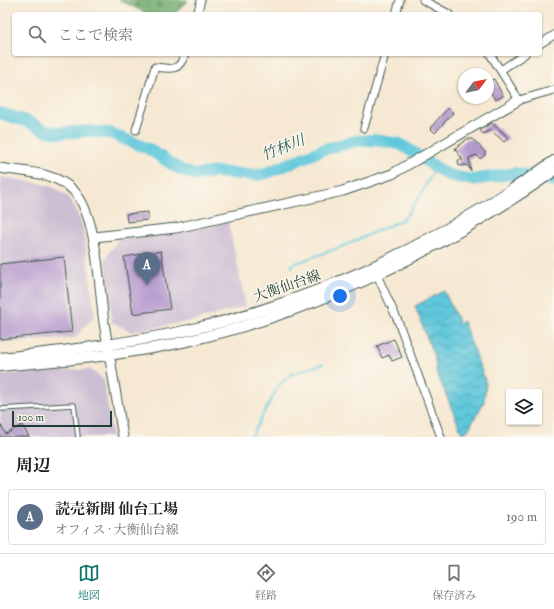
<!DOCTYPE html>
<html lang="ja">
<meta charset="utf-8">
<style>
:root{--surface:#fff;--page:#f6f6f6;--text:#202124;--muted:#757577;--line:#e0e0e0;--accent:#0f766e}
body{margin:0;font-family:"IM FELL Double Pica","Noto Serif JP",serif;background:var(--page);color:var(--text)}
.controls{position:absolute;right:12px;bottom:12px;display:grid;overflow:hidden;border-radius:4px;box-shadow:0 1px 3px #0004}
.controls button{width:36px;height:36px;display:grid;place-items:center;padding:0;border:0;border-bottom:1px solid var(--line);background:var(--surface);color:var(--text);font:20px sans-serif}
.compass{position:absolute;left:458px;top:68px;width:36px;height:36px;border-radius:50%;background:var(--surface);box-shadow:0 1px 3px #0004;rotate:58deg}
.scale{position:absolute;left:12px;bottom:10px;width:100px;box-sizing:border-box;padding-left:4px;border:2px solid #1f3d34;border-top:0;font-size:11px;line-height:14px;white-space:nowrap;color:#1f3d34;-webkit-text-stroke:3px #fbf7ec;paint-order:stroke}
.you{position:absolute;left:340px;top:296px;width:14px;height:14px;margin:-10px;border:3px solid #fff;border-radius:50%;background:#1a73e8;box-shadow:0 0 0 6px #1a73e833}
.badge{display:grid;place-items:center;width:26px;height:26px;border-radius:50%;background:var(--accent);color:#fff;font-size:13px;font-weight:700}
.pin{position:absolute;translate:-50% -33px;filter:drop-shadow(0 1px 2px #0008)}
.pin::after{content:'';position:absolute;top:21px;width:14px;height:12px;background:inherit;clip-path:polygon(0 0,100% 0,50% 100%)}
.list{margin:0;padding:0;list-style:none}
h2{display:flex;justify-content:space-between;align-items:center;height:52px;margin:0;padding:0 16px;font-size:17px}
h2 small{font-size:13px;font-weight:400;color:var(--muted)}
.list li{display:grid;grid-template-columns:26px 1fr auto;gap:12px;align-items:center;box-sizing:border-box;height:56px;margin:0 8px 8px;padding:0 8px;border:1px solid var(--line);border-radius:4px}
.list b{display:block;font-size:15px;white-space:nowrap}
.list p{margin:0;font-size:13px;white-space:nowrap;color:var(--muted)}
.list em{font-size:13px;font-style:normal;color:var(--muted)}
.icon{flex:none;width:22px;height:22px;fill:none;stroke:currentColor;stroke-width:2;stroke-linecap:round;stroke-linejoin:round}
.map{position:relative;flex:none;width:554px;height:437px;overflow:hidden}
.search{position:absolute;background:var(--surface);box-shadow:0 1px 3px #0004;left:12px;right:12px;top:12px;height:44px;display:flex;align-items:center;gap:10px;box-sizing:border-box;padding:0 14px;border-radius:4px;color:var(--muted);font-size:15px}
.sheet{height:116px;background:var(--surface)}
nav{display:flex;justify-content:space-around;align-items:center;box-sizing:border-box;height:56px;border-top:1px solid var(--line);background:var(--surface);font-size:11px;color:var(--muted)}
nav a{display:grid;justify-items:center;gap:2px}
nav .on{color:var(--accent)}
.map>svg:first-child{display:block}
</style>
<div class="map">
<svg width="554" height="437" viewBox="0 0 554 437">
<defs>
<pattern id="forest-firs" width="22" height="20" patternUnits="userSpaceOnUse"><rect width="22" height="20" fill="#6eab6c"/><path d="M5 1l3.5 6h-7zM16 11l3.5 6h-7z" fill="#5a8c5a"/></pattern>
<pattern id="water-waves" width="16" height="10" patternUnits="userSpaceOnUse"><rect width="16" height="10" fill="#60c8dc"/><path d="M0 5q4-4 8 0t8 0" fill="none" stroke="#4fa4b3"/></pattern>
</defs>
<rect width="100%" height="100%" fill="#fbf7ec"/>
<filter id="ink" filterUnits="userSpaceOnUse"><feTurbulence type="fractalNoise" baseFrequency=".025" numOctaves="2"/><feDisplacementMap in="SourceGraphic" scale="8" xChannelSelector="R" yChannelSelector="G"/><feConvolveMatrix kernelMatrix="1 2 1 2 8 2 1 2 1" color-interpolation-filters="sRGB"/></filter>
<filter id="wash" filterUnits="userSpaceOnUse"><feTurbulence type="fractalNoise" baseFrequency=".012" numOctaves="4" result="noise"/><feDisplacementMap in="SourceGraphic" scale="16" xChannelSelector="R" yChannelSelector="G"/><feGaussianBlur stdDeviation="0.9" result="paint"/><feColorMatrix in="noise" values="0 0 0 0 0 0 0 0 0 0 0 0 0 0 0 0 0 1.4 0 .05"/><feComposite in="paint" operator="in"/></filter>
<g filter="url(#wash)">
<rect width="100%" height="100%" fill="#f6e8d2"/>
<g fill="#ccbed3">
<polygon points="0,177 39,183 55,188 68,197 75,208 83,228 95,315 75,338 0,343"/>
<polygon points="228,221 246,306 197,320 132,332 112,322 105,259 119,238 179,232"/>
<polygon points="90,369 104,380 112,437 0,437 0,375"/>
</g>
<polygon fill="url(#forest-firs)" stroke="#467450" points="119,0 188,0 175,14 148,14"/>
<polygon fill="url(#water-waves)" stroke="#408288" points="444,291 459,323 463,321 486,383 484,402 468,430 462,433 436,371 435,359 415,306"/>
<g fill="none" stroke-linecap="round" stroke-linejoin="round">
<g stroke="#60c8dc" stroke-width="2">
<polyline points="293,268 291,265 341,247 404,219 421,194 435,168"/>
<polyline points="251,437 279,385 292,374 323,364"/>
</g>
<polyline stroke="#60c8dc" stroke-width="12" points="0,113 29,122 44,130 59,133 88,131 110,133 149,149 179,169 195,175 216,172 256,175 267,173 322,150 355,141 374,140 400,144 448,175 472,180 516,173 554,181"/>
</g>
<g id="blocks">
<g fill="#b499ce">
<polygon points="494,79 503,96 495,100 488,87 488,82"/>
<polygon points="448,108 453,113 435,133 430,128"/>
<polygon points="492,123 509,138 504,142 491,130 483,134 480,130"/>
<polygon points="467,139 473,139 485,152 485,155 480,159 477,155 469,158 471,171 467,165 459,166 458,160 463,160 455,149"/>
<polygon points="148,212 148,220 127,222 126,214"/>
<polygon points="161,251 170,309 133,314 124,257"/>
<polygon points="64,257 72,332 0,339 0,264"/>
<polygon points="394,339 402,357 392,361 389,355 382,358 377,346"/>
<polygon points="0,424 6,434 22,425 29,437 0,437"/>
</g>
</g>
</g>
<g filter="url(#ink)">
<use href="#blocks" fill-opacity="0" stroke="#3f574c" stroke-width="1"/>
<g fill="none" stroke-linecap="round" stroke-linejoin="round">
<g stroke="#3f574c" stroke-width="5.5">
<polyline id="service" points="0,409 74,405 78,437"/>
</g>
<g stroke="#3f574c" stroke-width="9">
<g id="minor">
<polyline points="423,0 449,14"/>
<polyline points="197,14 201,0"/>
<polyline points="396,14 400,0"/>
<polyline points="540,44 554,35"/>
<polyline points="490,54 519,100 554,90"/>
<polyline points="501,70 525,54"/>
<polyline points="364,128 385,54"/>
<path d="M136 130 155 67C171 69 179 72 185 54"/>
<polyline points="377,275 398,321 441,437"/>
</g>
</g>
<g stroke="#3f574c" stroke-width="11">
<g id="tertiary">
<path d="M0 168C24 172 56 172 74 191 98 217 99 288 104 323 110 361 117 399 123 437"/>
<polyline points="94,237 176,228 343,191 392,174 519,100"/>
</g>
</g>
<g stroke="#3f574c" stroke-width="12">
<g id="secondary">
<path d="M0 358C63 351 126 344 189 330 321 300 444 239 554 161"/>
<path d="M0 366C64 360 129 355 192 340 323 309 444 248 554 171"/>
</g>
</g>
<use href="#service" stroke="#fff" stroke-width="3.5"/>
<use href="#minor" stroke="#fff" stroke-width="7"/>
<use href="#tertiary" stroke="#fff" stroke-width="9"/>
<use href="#secondary" stroke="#fff" stroke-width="10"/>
</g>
</g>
<g text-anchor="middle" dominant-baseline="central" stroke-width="3" stroke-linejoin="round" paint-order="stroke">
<g font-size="14" fill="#1f3d34" stroke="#fbf7ec">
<text transform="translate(287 286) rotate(-19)">大衡仙台線</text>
</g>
<g font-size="15" font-style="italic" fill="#2f605e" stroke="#fbf7ec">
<text transform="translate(283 148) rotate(-22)">竹林川</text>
</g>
</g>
</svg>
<div class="controls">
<button><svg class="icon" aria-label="layers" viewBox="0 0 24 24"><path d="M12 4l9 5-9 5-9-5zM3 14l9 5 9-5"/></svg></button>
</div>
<svg class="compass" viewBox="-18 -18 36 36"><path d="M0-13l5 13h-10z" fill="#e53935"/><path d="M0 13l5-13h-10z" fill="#757577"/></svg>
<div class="scale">100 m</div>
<div class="you"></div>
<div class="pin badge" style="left:147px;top:285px;background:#5c6f8a">A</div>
<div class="search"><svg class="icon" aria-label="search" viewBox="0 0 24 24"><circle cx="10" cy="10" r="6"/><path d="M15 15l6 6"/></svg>ここで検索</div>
</div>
<section class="sheet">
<h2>周辺<small></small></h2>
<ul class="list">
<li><span class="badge" style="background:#5c6f8a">A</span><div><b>読売新聞 仙台工場</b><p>オフィス · 大衡仙台線</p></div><em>190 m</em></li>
</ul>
</section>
<nav>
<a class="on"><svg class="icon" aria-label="map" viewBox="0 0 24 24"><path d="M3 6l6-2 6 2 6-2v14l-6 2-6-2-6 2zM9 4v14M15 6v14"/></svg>地図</a>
<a><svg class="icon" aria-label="directions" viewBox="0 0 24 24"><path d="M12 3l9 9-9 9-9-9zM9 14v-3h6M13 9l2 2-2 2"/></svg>経路</a>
<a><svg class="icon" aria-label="saved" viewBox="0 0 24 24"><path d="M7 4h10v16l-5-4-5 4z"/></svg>保存済み</a>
</nav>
